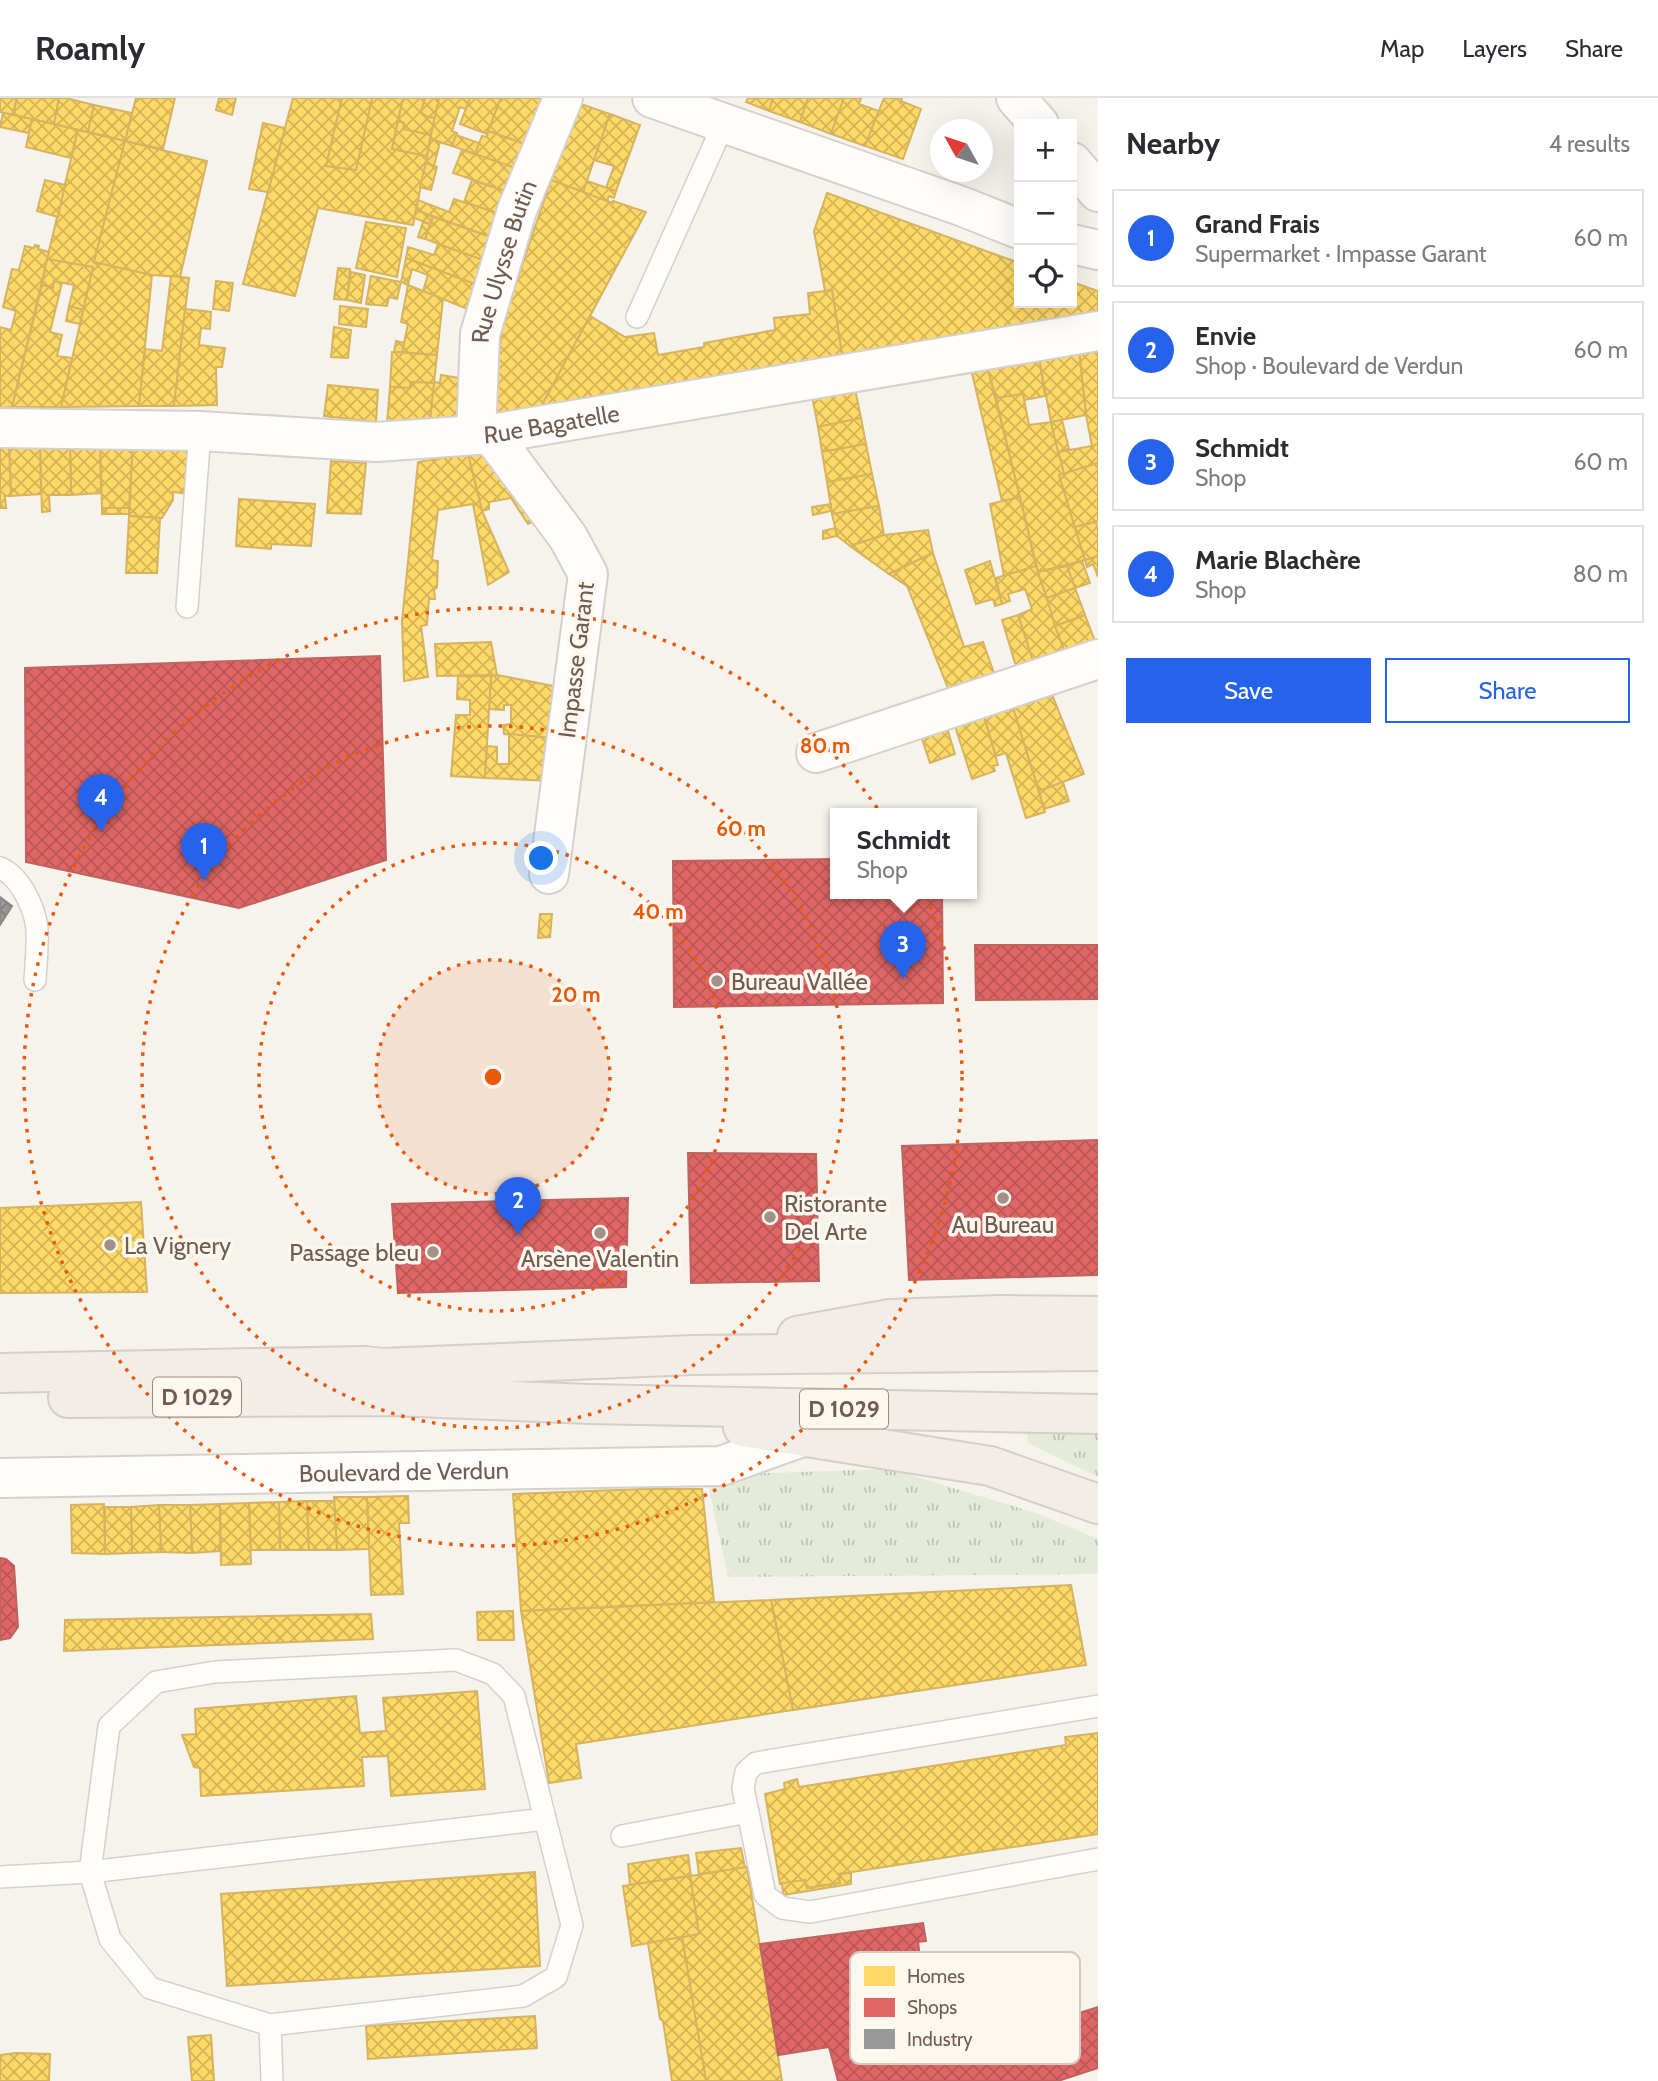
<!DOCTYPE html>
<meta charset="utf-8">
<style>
:root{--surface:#fff;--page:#f7f7f7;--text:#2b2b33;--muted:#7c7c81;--line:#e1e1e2;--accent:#2563eb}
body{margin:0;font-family:Cabin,sans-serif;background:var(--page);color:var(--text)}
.controls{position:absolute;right:21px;top:21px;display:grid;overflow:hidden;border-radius:0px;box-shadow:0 7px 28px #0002}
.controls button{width:63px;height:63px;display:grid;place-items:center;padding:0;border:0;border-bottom:2px solid var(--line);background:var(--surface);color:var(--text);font:35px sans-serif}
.compass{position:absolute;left:930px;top:21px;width:63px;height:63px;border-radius:50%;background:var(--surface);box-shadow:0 7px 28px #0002;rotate:310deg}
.you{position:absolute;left:542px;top:761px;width:24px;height:24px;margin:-18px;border:5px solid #fff;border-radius:50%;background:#1a73e8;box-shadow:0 0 0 10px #1a73e833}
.badge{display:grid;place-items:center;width:46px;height:46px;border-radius:50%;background:var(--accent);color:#fff;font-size:23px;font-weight:700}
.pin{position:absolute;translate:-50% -58px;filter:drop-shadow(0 2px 4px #0008)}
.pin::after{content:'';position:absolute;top:37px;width:24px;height:21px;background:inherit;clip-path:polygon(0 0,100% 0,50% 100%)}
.popup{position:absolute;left:830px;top:710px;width:147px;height:91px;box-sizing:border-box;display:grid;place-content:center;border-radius:0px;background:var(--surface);filter:drop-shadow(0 2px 5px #0005);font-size:23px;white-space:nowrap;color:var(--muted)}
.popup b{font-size:26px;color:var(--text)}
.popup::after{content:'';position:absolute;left:50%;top:100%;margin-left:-14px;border:14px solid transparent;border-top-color:var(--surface)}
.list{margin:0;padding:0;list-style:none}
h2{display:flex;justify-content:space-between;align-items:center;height:91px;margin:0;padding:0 28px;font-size:30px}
h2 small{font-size:23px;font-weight:400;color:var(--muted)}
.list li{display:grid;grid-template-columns:46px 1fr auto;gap:21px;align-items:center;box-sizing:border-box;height:98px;margin:0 14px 14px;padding:0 14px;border:2px solid var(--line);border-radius:0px}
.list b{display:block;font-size:26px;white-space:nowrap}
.list p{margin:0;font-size:23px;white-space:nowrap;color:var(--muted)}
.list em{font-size:23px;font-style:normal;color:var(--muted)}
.actions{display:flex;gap:14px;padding:21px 28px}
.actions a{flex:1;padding:16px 0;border:2px solid var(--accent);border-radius:0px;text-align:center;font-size:24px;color:var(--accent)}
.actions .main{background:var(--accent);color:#fff}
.icon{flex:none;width:38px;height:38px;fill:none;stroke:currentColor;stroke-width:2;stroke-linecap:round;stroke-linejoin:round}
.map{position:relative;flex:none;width:1098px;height:1983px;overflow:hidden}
header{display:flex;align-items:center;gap:42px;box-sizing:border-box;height:98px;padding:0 35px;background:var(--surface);border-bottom:2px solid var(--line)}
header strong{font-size:33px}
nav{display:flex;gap:38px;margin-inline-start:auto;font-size:24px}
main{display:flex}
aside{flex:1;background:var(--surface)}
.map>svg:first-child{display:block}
</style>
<header>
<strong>Roamly</strong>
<nav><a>Map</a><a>Layers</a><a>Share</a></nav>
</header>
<main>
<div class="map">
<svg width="1098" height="1983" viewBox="0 0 1098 1983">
<defs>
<pattern id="grass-tufts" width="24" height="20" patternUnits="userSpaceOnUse" patternTransform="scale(1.75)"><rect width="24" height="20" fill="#e4ecd9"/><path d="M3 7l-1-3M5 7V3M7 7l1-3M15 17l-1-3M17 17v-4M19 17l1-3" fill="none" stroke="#bdc2b2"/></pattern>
<pattern id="homes-cross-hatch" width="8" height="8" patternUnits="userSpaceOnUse" patternTransform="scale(1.75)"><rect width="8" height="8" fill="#ffd966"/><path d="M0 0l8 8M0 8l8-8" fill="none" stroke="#d3b356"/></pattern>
<pattern id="shops-cross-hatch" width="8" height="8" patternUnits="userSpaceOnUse" patternTransform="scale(1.75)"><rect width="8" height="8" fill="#e06666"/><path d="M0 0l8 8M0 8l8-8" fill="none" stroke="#ba5756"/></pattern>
<pattern id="industry-cross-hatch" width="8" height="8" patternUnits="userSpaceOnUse" patternTransform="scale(1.75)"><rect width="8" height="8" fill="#999"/><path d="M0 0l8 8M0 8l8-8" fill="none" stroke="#81807f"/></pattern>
</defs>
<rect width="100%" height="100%" fill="#f6f3ed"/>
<g fill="url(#grass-tufts)">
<polygon points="1027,1332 1098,1332 1098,1379 1028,1345"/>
<polygon points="890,1371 1036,1415 1098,1441 1098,1476 728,1479 706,1377"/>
</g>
<g fill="url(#homes-cross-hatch)" stroke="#d5b35f" stroke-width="2">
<polygon points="0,0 17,0 13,17 0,14"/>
<polygon points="17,0 59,0 54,26 13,17"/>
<polygon points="59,0 66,0 94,7 88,34 54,26"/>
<polygon points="136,0 175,0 163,51 125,43"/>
<polygon points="219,0 236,0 232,17 216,12"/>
<polygon points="293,0 342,0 326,68 356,72 372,0 403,0 392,51 427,58 413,127 318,110 295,198 243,186"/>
<polygon points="342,0 372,0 356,72 326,68"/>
<polygon points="403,0 425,0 421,14 426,18 435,20 431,37 403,31 404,25 398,23"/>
<polygon points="423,0 439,0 435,20 426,18 421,14 425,0"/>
<polygon points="439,0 470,0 466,11 460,9 452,33 457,35 452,48 430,41"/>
<polygon points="470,0 501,0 487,36 460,26"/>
<polygon points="501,0 549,0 533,49 488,33"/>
<polygon points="748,0 773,0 769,13 746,4"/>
<polygon points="773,0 808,0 800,24 769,13"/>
<polygon points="808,0 844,0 831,36 800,24"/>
<polygon points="844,0 861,0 859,6 879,13 865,48 831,36"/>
<polygon points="884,0 902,0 901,3 921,11 903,61 865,48"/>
<polygon points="578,5 610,16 583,94 551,82"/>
<polygon points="94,7 132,15 125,43 88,34"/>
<polygon points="3,15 32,21 29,35 0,29"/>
<polygon points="610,16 640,27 616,93 606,90 614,68 594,62"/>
<polygon points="32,21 78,32 71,60 26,49"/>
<polygon points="398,23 404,25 403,31 431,37 427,58 392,51"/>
<polygon points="263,25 285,30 268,94 249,91"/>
<polygon points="78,32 125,43 94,164 152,177 139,308 61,309 93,169 47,161"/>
<polygon points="488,33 533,49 525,73 475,56 482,38 487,39"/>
<polygon points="456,37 479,45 475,56 452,48"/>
<polygon points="430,41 440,44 434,68 426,65"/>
<polygon points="125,43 207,63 180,179 152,177 94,164"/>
<polygon points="462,52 525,73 517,97 453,75"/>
<polygon points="426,65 437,69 431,92 420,89"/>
<polygon points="45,82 65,87 58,119 37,113"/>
<polygon points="472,82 517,97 510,119 464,104"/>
<polygon points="551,82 613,105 613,103 646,114 541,309 498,317 492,310 503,224"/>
<polygon points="587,83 616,93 614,100 609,98 607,103 583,94"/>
<polygon points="827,95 1019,165 1019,205 1072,205 1072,184 1098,193 1098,215 842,257 832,192 825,193 814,133"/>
<polygon points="454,101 510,119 502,143 416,112 418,102 449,114"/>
<polygon points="416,112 433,119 430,126 414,120"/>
<polygon points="433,119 502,143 494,166 425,141"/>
<polygon points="366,124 406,130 397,179 356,170"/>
<polygon points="423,124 430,126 425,141 418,139"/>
<polygon points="438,146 494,166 485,190 406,160 408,149 434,157"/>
<polygon points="35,147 39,148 38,151 49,154 12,309 0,310 0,229 11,232 16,213 3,209 12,171 19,172 25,148 34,150"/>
<polygon points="406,160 485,190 477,215 423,193 428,177 412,171 408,187 401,184"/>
<polygon points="47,161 93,169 83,212 69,208 74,187 54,183 53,190 42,187"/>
<polygon points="338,170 350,171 347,202 334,201"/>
<polygon points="351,174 365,177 361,205 347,202"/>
<polygon points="171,178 189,180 174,308 139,308 145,251 162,253"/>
<polygon points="371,178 401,184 397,201 389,199 387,208 366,206"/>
<polygon points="54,183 62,185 50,234 62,237 57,258 72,260 61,309 12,309 42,187 53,190"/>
<polygon points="216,183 233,185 229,213 213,211"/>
<polygon points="408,187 443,201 437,257 402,254 408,226 401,224"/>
<polygon points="832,192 842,257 541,309 590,218 625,239 654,235 658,257 704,249 704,245 775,232 774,220 810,216 808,195"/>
<polygon points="69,208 83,212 80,226 66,223"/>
<polygon points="340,208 368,211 366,229 339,226"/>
<polygon points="185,211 211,214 210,231 201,230 199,247 225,250 222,269 216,269 217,307 174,308"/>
<polygon points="334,229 351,232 348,260 331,259"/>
<polygon points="396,243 404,245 402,254 394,254"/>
<polygon points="1098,250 1098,365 1064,376 1058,354 1092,348 1086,317 1079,253"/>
<polygon points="1079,253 1086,317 1051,324 1039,260"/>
<polygon points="392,254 437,257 434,285 411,284 410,290 390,289"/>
<polygon points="1039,260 1045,298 1024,302 1023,296 996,300 987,268"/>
<polygon points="987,268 1020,399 1002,403 971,271"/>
<polygon points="441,277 460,280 462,317 454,325 429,329 434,284 440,285"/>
<polygon points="411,284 434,285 429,329 387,325 390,289 410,290"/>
<polygon points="328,287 378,292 376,324 324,318"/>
<polygon points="855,291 861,320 818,329 812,298"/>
<polygon points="1023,296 1029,327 1051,324 1064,376 1059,377 1085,462 1038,474 996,300"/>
<polygon points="861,320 866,346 822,354 818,329"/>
<polygon points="1062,322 1069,351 1058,354 1051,324"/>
<polygon points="133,343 191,346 189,396 173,394 173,402 162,420 129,418"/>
<polygon points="133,343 129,410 102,410 100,344"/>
<polygon points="100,344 101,395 71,397 70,345"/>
<polygon points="70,345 71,397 49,397 50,413 42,414 40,346"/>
<polygon points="40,346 41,396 11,398 9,347"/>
<polygon points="866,346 872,376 827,384 822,354"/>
<polygon points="0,347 9,347 11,398 5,398 6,410 0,410"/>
<polygon points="494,351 546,418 528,426 511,400 489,404 489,411 482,413 468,356"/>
<polygon points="468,356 482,413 509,474 488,487 473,406 438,412 432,462 438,463 437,489 434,492 435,501 429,501 427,527 421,528 428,579 404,583 402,523 418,364"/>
<polygon points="331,363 366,365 361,416 327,415"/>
<polygon points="1098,365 1098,423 1075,429 1059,377"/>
<polygon points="872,376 879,408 832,416 827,384"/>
<polygon points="1020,399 1036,468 1004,478 990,406"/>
<polygon points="239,401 315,406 311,448 271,446 271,451 236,448"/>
<polygon points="831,406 831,413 813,417 812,409"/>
<polygon points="879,408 884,437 850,448 837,438 832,416"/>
<rect x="102" y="410" width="27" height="6"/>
<polygon points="129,418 160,420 157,475 126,475"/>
<polygon points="1096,424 1098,433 1098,458 1085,462 1075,429"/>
<polygon points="835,430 837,438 823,441 823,433"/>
<polygon points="928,432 933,455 889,476 850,448 884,437"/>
<polygon points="933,455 964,549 983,544 994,575 948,590 907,488 889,476"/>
<polygon points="1098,458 1098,479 1093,466 1087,469 1085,462"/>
<polygon points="990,463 1002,506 995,508 993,501 976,506 965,472"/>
<polygon points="1082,463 1090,485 1075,490 1067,468"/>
<polygon points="1036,468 1064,552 1033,563 1018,517 1032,511 1025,491 1008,496 1010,503 1002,506 996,480"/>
<polygon points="1067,468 1075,490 1047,500 1038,474"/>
<polygon points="1075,490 1085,517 1055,528 1047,500"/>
<polygon points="1018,517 1033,563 1016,568 1002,522"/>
<polygon points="1085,517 1095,543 1064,552 1055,528"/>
<polygon points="491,544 497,577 437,578 435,546"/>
<polygon points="497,577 569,591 562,641 504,636 503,627 511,626 511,607 504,607 504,612 489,611 491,578"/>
<polygon points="458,578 491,578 485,680 451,678 456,617 470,617 470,602 457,601"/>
<polygon points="1051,594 1084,676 1039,693 1012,607"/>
<polygon points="1012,607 1045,714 1026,720 1006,655 996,658 983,615"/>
<polygon points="983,615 998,667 993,668 995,673 972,681 954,625"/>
<polygon points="946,627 955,656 930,665 920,635"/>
<polygon points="509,636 562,641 552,683 485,680 487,648 497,649 497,666 509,666"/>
<polygon points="1063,684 1069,703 1044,711 1039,693"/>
<polygon points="540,816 552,816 550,839 538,840"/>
<polygon points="141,1104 147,1194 0,1195 0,1110"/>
<polygon points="644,1391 702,1391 714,1504 521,1513 513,1396"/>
<polygon points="408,1398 409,1425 399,1425 403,1496 371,1497 367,1399"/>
<polygon points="334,1399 367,1399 369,1451 337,1452"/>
<polygon points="307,1403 309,1452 280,1452 279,1404"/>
<polygon points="307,1403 334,1403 337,1452 309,1452"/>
<polygon points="279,1404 280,1452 251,1452 249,1405"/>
<polygon points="249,1405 251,1466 221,1467 220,1406"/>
<polygon points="104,1406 105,1456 72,1455 71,1407"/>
<polygon points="220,1406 220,1453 192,1455 190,1407"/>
<polygon points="159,1407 190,1407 192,1455 161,1454"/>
<polygon points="159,1407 161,1454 132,1455 131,1409"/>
<polygon points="105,1409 131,1409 132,1455 105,1456"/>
<polygon points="1071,1487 1086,1567 793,1612 771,1502"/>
<polygon points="771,1502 793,1612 576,1646 581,1680 549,1685 521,1513"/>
<polygon points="513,1513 514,1542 478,1542 477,1514"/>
<polygon points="371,1516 373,1541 64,1553 65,1522"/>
<polygon points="477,1593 485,1691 391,1698 388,1658 362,1659 364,1688 201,1698 200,1670 194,1669 182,1637 196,1636 195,1611 356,1598 360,1635 386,1633 383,1600"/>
<polygon points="1098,1635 1098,1736 839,1776 840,1785 807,1790 805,1782 780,1786 765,1696 785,1691 784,1685 797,1681 799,1689 1066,1647 1065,1639"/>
<polygon points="741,1750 745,1770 699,1776 696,1755"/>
<polygon points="688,1757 691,1778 690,1778 630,1787 628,1766"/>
<polygon points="747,1769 782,1983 706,1983 682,1839 699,1836 690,1778"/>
<polygon points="535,1774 540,1868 227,1888 221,1796"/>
<polygon points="851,1775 851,1786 783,1797 782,1785 805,1782 807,1790 840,1785 839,1776"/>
<polygon points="690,1778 699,1836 632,1848 623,1788"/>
<polygon points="682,1839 706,1983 672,1983 663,1923 660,1921 648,1845"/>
<polygon points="535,1918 537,1950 368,1961 366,1928"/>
<polygon points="211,1937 214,1983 192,1983 188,1939"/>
<polygon points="16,1955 50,1956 49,1983 0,1983 0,1957"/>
</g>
<g fill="url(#shops-cross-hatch)" stroke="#bf635f" stroke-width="2">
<polygon points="380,558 386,762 239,810 26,764 25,570"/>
<polygon points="835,761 835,795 942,795 943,905 674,909 673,763"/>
<polygon points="975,847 1098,847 1098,901 976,902"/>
<polygon points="1098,1042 1098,1177 909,1182 902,1048"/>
<polygon points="688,1055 816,1056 819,1183 691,1185"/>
<polygon points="628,1100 626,1189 398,1195 392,1106"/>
<polygon points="0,1460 6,1461 14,1468 18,1529 10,1540 0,1542"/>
<polygon points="923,1825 926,1843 918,1844 933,1961 1098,1909 1098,1970 1058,1983 838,1983 829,1949 778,1957 760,1846"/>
</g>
<polygon fill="url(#industry-cross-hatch)" stroke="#8d8683" stroke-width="2" points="0,799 12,808 0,827"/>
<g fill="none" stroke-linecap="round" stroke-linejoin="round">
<g stroke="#d5d0cb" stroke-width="24">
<g id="service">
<polyline points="637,219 724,25"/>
<polyline points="187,509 200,333"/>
<path d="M0 770C20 778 35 810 37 831 38 847 36 865 35 882"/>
<polygon points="456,1562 493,1576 514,1598 572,1827 556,1879 523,1898 270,1927 150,1890 110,1841 90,1774 109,1628 156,1584 215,1574"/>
<polyline points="1098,1608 756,1665 746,1674 743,1690 765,1797 782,1810 810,1814 1098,1761"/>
<polyline points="622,1738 748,1714"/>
<polyline points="0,1779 90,1774 545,1721"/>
<polyline points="270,1927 272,1983"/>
</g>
</g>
<g stroke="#d5d0cb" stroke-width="42">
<g id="minor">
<polyline points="652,0 961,108 1019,131"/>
<polyline points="1072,146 1098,152"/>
<path id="s1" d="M0 330 200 333 376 344 491 336 1098 233"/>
<polyline points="491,336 568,439 588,476 549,776"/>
<path id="s2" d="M476 337 480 236 517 112 563 0"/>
<polyline points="816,655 1098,561"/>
<path id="s3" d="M0 1380 721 1368 805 1338"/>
</g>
</g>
<g stroke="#d6d0cb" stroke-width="42">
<g id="secondary">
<polyline points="1016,0 1039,26"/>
<polyline points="1072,64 1098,94"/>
</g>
</g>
<g stroke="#d5cdc8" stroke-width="42">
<g id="primary">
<polyline points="797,1238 890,1221 1001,1217 1098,1218"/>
<polyline points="0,1275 365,1268 383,1270 693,1257 1098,1253"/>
<polyline points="68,1300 393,1298 589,1306 1098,1316"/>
<polyline points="743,1329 990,1368 1098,1406"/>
</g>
</g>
<use href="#service" stroke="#fefdfc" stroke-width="21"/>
<use href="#minor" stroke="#fefdfc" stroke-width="38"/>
<use href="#secondary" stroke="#fefdfc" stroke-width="38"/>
<use href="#primary" stroke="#f2eee7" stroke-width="38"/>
</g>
<circle cx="493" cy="979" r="117" fill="#e8590c" fill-opacity=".12"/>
<g fill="none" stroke="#e8590c" stroke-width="3.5" stroke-dasharray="3.5 7">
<circle cx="493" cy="979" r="117"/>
<circle cx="493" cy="979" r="234"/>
<circle cx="493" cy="979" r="351"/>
<circle cx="493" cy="979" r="469"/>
</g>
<g fill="#a09086" stroke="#fdf8ef" stroke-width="2.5">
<circle cx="717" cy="883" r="7"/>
<circle cx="1003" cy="1100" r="7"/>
<circle cx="770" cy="1119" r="7"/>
<circle cx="600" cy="1135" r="7"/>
<circle cx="110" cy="1147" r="7"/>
<circle cx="433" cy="1154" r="7"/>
</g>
<g text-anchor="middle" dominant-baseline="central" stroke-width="7" stroke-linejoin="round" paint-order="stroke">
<g fill="#fdf8ef" stroke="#9c8a7f" stroke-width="2">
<rect x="153" y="1279.5" width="88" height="39" rx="5"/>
<rect x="800" y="1291.5" width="88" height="39" rx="5"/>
</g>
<g font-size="23" font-weight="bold" fill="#725b4f">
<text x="197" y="1299">D 1029</text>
<text x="844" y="1311">D 1029</text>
</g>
<g font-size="24" fill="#725b4f" stroke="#fdf8ef">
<text stroke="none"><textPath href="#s2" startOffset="177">Rue Ulysse Butin</textPath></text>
<text stroke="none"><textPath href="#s1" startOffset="553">Rue Bagatelle</textPath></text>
<text transform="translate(576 562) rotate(-83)">Impasse Garant</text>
<text stroke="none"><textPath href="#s3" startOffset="404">Boulevard de Verdun</textPath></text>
</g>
<g font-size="24" fill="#725b4f" stroke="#fdf8ef" text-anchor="start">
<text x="731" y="883">Bureau Vallée</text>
<text x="784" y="1105">Ristorante<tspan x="784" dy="28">Del Arte</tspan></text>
<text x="1003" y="1126" text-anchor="middle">Au Bureau</text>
<text x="124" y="1147">La Vignery</text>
<text x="419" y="1154" text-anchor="end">Passage bleu</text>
<text x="600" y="1160" text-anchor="middle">Arsène Valentin</text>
</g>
</g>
<rect x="850" y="1854" width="230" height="112" rx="10" fill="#fdf8ef" stroke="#d3c9bf" stroke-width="2"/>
<rect x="864" y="1868" width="31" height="20" fill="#ffd966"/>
<rect x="864" y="1900" width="31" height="19" fill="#e06666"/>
<rect x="864" y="1931" width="31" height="20" fill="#999"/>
<g font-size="19" fill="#725b4f">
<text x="907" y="1885">Homes</text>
<text x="907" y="1916">Shops</text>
<text x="907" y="1948">Industry</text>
</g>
<circle cx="493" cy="979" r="10" fill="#e8590c" stroke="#fdf8ef" stroke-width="3.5"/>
<g font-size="21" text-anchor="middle" font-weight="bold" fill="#e8590c" stroke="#fdf8ef" stroke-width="7" stroke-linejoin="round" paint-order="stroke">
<text x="825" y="655">80 m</text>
<text x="741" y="738">60 m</text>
<text x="658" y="821">40 m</text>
<text x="576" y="904">20 m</text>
</g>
</svg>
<div class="controls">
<button>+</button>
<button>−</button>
<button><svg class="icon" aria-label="locate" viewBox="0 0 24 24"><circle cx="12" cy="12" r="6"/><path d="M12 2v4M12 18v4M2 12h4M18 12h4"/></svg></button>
</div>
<svg class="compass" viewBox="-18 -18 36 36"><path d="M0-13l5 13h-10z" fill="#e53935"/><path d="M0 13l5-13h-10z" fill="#7c7c81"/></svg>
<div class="you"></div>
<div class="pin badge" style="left:204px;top:783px">1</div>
<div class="pin badge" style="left:518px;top:1137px">2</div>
<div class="pin badge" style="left:903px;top:881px">3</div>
<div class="popup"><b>Schmidt</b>Shop</div>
<div class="pin badge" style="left:101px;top:734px">4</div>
</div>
<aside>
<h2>Nearby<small>4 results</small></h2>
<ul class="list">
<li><span class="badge">1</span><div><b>Grand Frais</b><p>Supermarket · Impasse Garant</p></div><em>60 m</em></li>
<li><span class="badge">2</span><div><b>Envie</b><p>Shop · Boulevard de Verdun</p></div><em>60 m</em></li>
<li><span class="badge">3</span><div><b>Schmidt</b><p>Shop</p></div><em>60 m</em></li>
<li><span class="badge">4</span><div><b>Marie Blachère</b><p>Shop</p></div><em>80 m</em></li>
</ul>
<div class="actions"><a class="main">Save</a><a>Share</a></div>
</aside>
</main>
